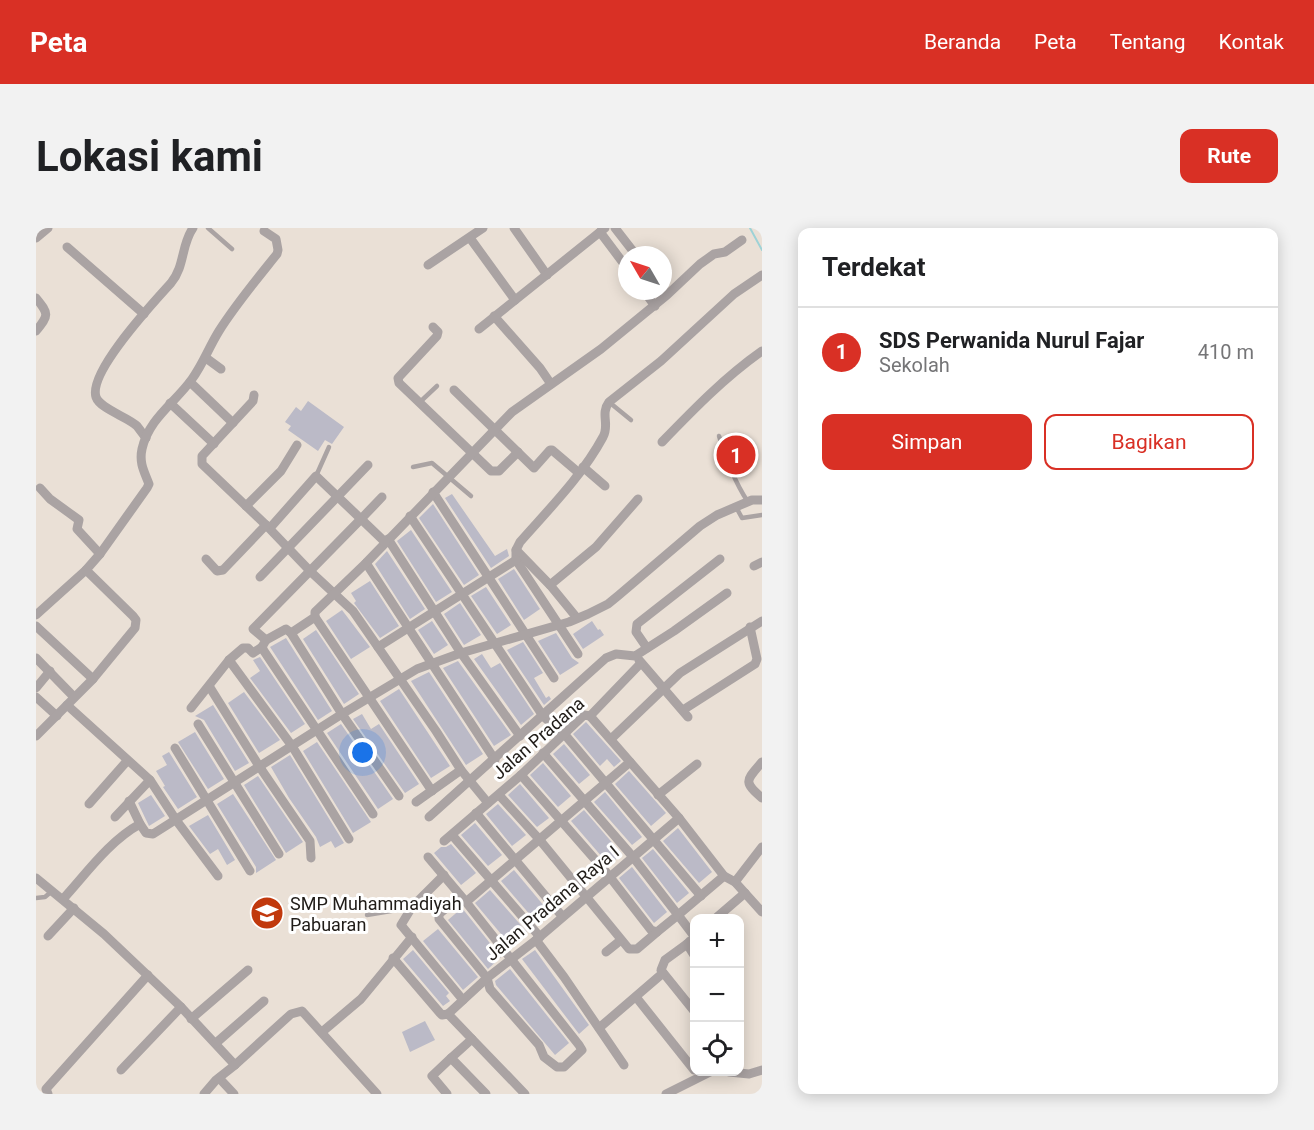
<!DOCTYPE html>
<html lang="id">
<meta charset="utf-8">
<style>
:root{--surface:#fff;--page:#f2f2f2;--text:#202124;--muted:#757577;--line:#e0e0e0;--accent:#d93025}
body{margin:0;font-family:Roboto,sans-serif;background:var(--page);color:var(--text)}
.controls{position:absolute;right:18px;bottom:18px;display:grid;overflow:hidden;border-radius:12px;box-shadow:0 3px 15px #0003}
.controls button{width:54px;height:54px;display:grid;place-items:center;padding:0;border:0;border-bottom:2px solid var(--line);background:var(--surface);color:var(--text);font:30px sans-serif}
.compass{position:absolute;left:582px;top:18px;width:54px;height:54px;border-radius:50%;background:var(--surface);box-shadow:0 3px 15px #0003;rotate:309deg}
.you{position:absolute;left:327px;top:525px;width:21px;height:21px;margin:-15px;border:4px solid #fff;border-radius:50%;background:#1a73e8;box-shadow:0 0 0 9px #1a73e833}
.badge{display:grid;place-items:center;width:39px;height:39px;border-radius:50%;background:var(--accent);color:#fff;font-size:20px;font-weight:700}
.pin{position:absolute;translate:-50% -50%;border:3px solid #fff;box-shadow:0 2px 6px #0006}
.list{margin:0;padding:0;list-style:none}
h2{display:flex;justify-content:space-between;align-items:center;height:78px;margin:0;padding:0 24px;font-size:26px}
h2 small{font-size:20px;font-weight:400;color:var(--muted)}
.list li{display:grid;grid-template-columns:39px 1fr auto;gap:18px;align-items:center;box-sizing:border-box;height:90px;padding:0 24px;border-top:2px solid var(--line)}
.list b{display:block;font-size:22px;white-space:nowrap}
.list p{margin:0;font-size:20px;white-space:nowrap;color:var(--muted)}
.list em{font-size:20px;font-style:normal;color:var(--muted)}
.actions{display:flex;gap:12px;padding:18px 24px}
.actions a{flex:1;padding:14px 0;border:2px solid var(--accent);border-radius:12px;text-align:center;font-size:21px;color:var(--accent)}
.actions .main{background:var(--accent);color:#fff}
.icon{flex:none;width:33px;height:33px;fill:none;stroke:currentColor;stroke-width:2;stroke-linecap:round;stroke-linejoin:round}
.map{position:relative;flex:none;width:726px;height:866px;overflow:hidden;border-radius:12px}
header{display:flex;align-items:center;gap:36px;box-sizing:border-box;height:84px;padding:0 30px;background:var(--accent);color:#fff}
header strong{font-size:28px}
nav{display:flex;gap:33px;margin-inline-start:auto;font-size:21px}
.intro{display:flex;align-items:center;justify-content:space-between;box-sizing:border-box;height:144px;padding:0 36px}
h1{margin:0;font-size:42px}
.button{padding:15px 27px;border-radius:12px;background:var(--accent);color:#fff;font-size:21px;font-weight:700}
main{display:flex;gap:36px;padding:0 36px}
aside{flex:1;background:var(--surface);border-radius:12px;box-shadow:0 3px 15px #0003}
.map>svg:first-child{display:block}
</style>
<header>
<strong>Peta</strong>
<nav><a>Beranda</a><a>Peta</a><a>Tentang</a><a>Kontak</a></nav>
</header>
<div class="intro"><h1>Lokasi kami</h1><a class="button">Rute</a></div>
<main>
<div class="map">
<svg width="726" height="866" viewBox="0 0 726 866">
<rect width="100%" height="100%" fill="#eae0d6"/>
<g fill="none" stroke-linecap="round" stroke-linejoin="round">
<polyline stroke="#9ed2d6" stroke-width="2" points="714,0 726,22"/>
</g>
<g fill="#bbbac7">
<polygon points="272,173 308,199 296,216 289,212 282,223 252,202 255,198 249,194 260,179 265,183"/>
<polygon points="416,266 459,328 471,321 473,328 455,340 409,270"/>
<polygon points="397,276 443,347 428,357 383,290"/>
<polygon points="375,302 416,364 400,374 361,313"/>
<polygon points="351,323 389,381 374,391 339,336"/>
<polygon points="478,341 504,381 488,392 462,351"/>
<polygon points="334,353 363,398 344,410 318,375 320,373 315,365"/>
<polygon points="450,359 475,397 461,406 435,368"/>
<polygon points="424,375 445,407 428,417 408,386"/>
<polygon points="306,382 334,419 315,431 290,393"/>
<polygon points="396,393 412,417 398,426 382,402"/>
<polygon points="556,393 562,402 564,401 568,407 547,421 537,406"/>
<polygon points="280,402 323,466 308,476 267,411"/>
<polygon points="520,405 536,430 543,435 524,447 502,413"/>
<polygon points="250,410 296,483 282,492 234,419"/>
<polygon points="487,414 507,445 498,450 510,470 513,468 515,471 508,477 471,422"/>
<polygon points="446,426 455,440 464,435 498,486 485,497 438,431"/>
<polygon points="224,429 269,496 255,505 214,450 224,443 217,432"/>
<polygon points="422,433 475,507 458,518 407,440"/>
<polygon points="393,444 447,526 430,537 375,453"/>
<polygon points="363,461 414,538 395,550 344,473"/>
<polygon points="208,464 244,512 223,525 192,475"/>
<polygon points="177,477 213,535 199,543 168,492 159,488"/>
<polygon points="326,486 335,501 343,496 383,556 369,565 317,491"/>
<polygon points="550,494 585,533 578,539 571,531 564,538 537,506"/>
<polygon points="305,496 357,571 342,581 291,505"/>
<polygon points="159,504 188,551 172,561 142,514"/>
<polygon points="281,514 335,594 317,605 267,523"/>
<polygon points="528,516 554,547 543,556 517,526"/>
<polygon points="133,524 161,569 142,581 127,559 129,558 120,543 131,537 126,528"/>
<polygon points="254,527 308,615 299,620 295,613 284,619 280,609 253,570 235,539"/>
<polygon points="507,535 535,568 522,579 494,547"/>
<polygon points="593,543 630,585 615,598 579,556"/>
<polygon points="222,548 267,614 250,625 208,557"/>
<polygon points="484,556 513,590 501,599 472,567"/>
<polygon points="569,564 606,609 596,617 558,574"/>
<polygon points="197,566 240,632 220,645 220,639 181,576"/>
<polygon points="115,567 129,588 113,598 102,575"/>
<polygon points="462,576 490,607 476,618 450,586"/>
<polygon points="548,582 586,626 573,637 535,593"/>
<polygon points="172,587 199,632 191,637 182,621 174,626 153,598"/>
<polygon points="439,595 466,627 452,638 425,607"/>
<polygon points="642,600 676,644 663,655 627,613"/>
<polygon points="415,616 440,645 425,657 398,625 405,619 410,619"/>
<polygon points="617,621 653,665 641,675 606,630"/>
<polygon points="596,639 631,684 618,695 583,650"/>
<polygon points="478,642 514,685 502,696 465,653"/>
<polygon points="454,662 491,704 475,718 439,675"/>
<polygon points="426,680 465,729 452,741 412,692"/>
<polygon points="402,701 442,749 427,762 387,713"/>
<polygon points="377,722 413,765 410,768 414,773 407,778 367,731"/>
<polygon points="499,722 553,797 543,806 486,731"/>
<polygon points="474,741 533,815 519,827 460,757 459,753"/>
<polygon points="389,793 399,812 374,824 366,804"/>
</g>
<g fill="none" stroke-linecap="round" stroke-linejoin="round">
<g stroke="#aaa3a3" stroke-width="4.5">
<polyline points="172,0 196,21"/>
<polyline points="384,174 401,158"/>
<polyline points="573,174 595,192"/>
<path d="M683 208C691 232 698 253 712 274"/>
<polyline points="377,239 396,235 435,268"/>
<polyline points="280,248 293,219"/>
<polyline points="700,279 706,290 726,287"/>
<polyline points="0,670 9,669 16,663"/>
<polyline points="331,687 373,680"/>
</g>
<g stroke="#aaa3a3" stroke-width="9">
<polyline points="478,0 511,47"/>
<polyline points="579,0 600,27"/>
<polyline points="564,4 591,40"/>
<polyline points="0,10 12,0"/>
<polyline points="434,10 479,72"/>
<polyline points="31,19 108,86"/>
<polyline points="392,37 447,0"/>
<polyline points="608,63 619,78"/>
<path d="M0 70C13 86 13 87 0 103"/>
<polyline points="458,88 504,140 515,156"/>
<polyline points="397,99 402,104 401,108 362,150 363,155 455,243 463,243 482,224"/>
<polyline points="443,101 569,0"/>
<polyline points="170,130 185,141"/>
<polyline points="154,154 197,195"/>
<polyline points="418,162 498,240 514,222 516,222 543,245"/>
<polyline points="218,167 217,173 166,228 166,236 230,297 275,344 317,383 400,503 425,542 452,575"/>
<polyline points="134,175 178,216"/>
<path d="M110 210C107 206 104 202 101 198 92 189 64 181 60 169 52 144 118 74 135 55 149 38 145 17 157 0"/>
<path d="M626 214C658 181 689 149 726 123"/>
<polyline points="547,239 569,258"/>
<polyline points="4,260 14,271 43,292 41,301 64,326"/>
<polyline points="397,264 518,450"/>
<polyline points="210,278 245,243 261,217"/>
<polyline points="374,288 507,488 530,508 665,668"/>
<polyline points="234,300 280,248 325,291 346,269"/>
<polyline points="352,311 425,425 484,508"/>
<polyline points="480,322 514,357"/>
<polyline points="170,331 181,343 187,342 230,297"/>
<path d="M480 332V322L484 314C513 281 546 248 567 209 574 197 564 186 573 174L625 133 698 66 726 47"/>
<polyline points="480,332 542,426"/>
<polyline points="330,335 459,532"/>
<polyline points="718,338 726,334"/>
<polyline points="224,349 332,237"/>
<polyline points="0,387 50,342"/>
<polyline points="279,389 396,563"/>
<polyline points="541,390 514,357 560,319 602,271"/>
<polyline points="0,398 57,451"/>
<polyline points="255,405 279,389 279,384 330,335 476,184 565,121 631,67 664,36 678,26 689,24 706,12"/>
<polyline points="230,412 250,401 255,405 306,486 363,568"/>
<polyline points="342,419 480,332"/>
<polyline points="611,420 600,404 601,396 684,331"/>
<polyline points="0,430 38,469"/>
<polyline points="193,432 256,518 313,611"/>
<polyline points="603,432 652,489"/>
<polyline points="173,458 223,538 274,613 275,630"/>
<polyline points="0,460 14,443"/>
<polyline points="0,469 21,488"/>
<polyline points="31,477 114,552"/>
<polyline points="155,480 193,432 207,420 212,420 217,425 226,419"/>
<polyline points="647,482 719,436 721,431 714,399"/>
<polyline points="554,488 643,590 688,648 699,654 726,684"/>
<polyline points="162,496 243,626"/>
<path d="M0 508 57 451 99 400 100 392 97 388 50 342 64 326 111 260 113 256C108 243 103 235 106 221 113 190 139 175 156 151 167 136 173 119 183 103 200 76 221 51 241 26L242 22 240 11 228 3"/>
<polyline points="575,511 644,445 726,393"/>
<polyline points="139,520 214,643"/>
<path d="M726 534C711 552 706 553 726 570"/>
<polyline points="485,547 570,644 615,702 621,704 642,687 597,629 507,525"/>
<polyline points="463,567 503,611 593,721 601,721 621,704"/>
<polyline points="622,567 661,536"/>
<polyline points="93,573 104,596"/>
<polyline points="380,574 425,542"/>
<polyline points="53,576 91,533"/>
<polyline points="440,585 526,688"/>
<polyline points="337,586 228,423 226,419 230,412 217,401 325,291 349,314"/>
<polyline points="79,589 114,552 140,592 182,648"/>
<polyline points="393,589 570,430 580,426 599,428 638,403 691,365"/>
<polyline points="416,607 504,709"/>
<polyline points="408,613 485,547 548,487 554,488 605,435"/>
<polyline points="392,629 430,674 543,817 546,822 528,839 521,839 508,829 503,817 454,761 451,750 403,691 403,686 425,668"/>
<polyline points="408,647 376,679 365,697 427,772"/>
<polyline points="0,650 68,706 145,779 199,837 255,786 266,783 341,866"/>
<polyline points="699,654 726,619"/>
<path d="M27 671C50 646 73 613 104 596L110 605 117 606 306 486 381 441 425 425 533 394 552 386 572 376 583 367 664 298 681 287 716 272H726"/>
<polyline points="430,674 594,534"/>
<polyline points="680,690 709,665"/>
<polyline points="12,708 38,680"/>
<polyline points="658,708 642,687 688,648"/>
<polyline points="500,712 528,749 588,837"/>
<polyline points="654,713 651,716 658,727"/>
<polyline points="651,716 629,732 625,742 658,783"/>
<polyline points="570,724 585,712"/>
<polyline points="357,730 404,785 406,787 412,786 436,811 415,830 450,866"/>
<polyline points="600,769 658,842"/>
<polyline points="412,786 451,750 500,712 643,590"/>
<polyline points="155,791 212,742"/>
<polyline points="563,800 627,745"/>
<polyline points="286,804 325,771 376,709"/>
<polyline points="436,811 489,866"/>
<polyline points="180,815 228,773"/>
<polyline points="85,842 145,779"/>
<polyline points="693,844 713,846 726,842"/>
<polyline points="183,850 198,866"/>
<polyline points="12,866 10,861 112,747"/>
<polyline points="168,866 180,852 199,837"/>
<polyline points="411,866 396,848 415,830"/>
<polyline points="630,866 674,844"/>
</g>
</g>
<defs>
<g id="school-disc" transform="scale(1.725)"><circle r="9.5" fill="#c1390d" stroke="#fff"/><path d="M0-5L7-2L0 1L-7-2ZM-4 1L0 2.5L4 1V4Q0 6-4 4Z" fill="#fff"/></g>
</defs>
<g fill-rule="evenodd">
<use href="#school-disc" x="231" y="685"/>
</g>
<g text-anchor="middle" dominant-baseline="central" stroke-width="6" stroke-linejoin="round" paint-order="stroke">
<g font-size="18" fill="#201c18" stroke="#fff">
<text transform="translate(502 510) rotate(-41)">Jalan Pradana</text>
<text transform="translate(516 675) rotate(-40)">Jalan Pradana Raya I</text>
</g>
<g font-size="18" fill="#201c18" stroke="#fff" text-anchor="start">
<text x="254" y="675">SMP Muhammadiyah<tspan x="254" dy="21">Pabuaran</tspan></text>
</g>
</g>
</svg>
<div class="controls">
<button>+</button>
<button>−</button>
<button><svg class="icon" aria-label="locate" viewBox="0 0 24 24"><circle cx="12" cy="12" r="6"/><path d="M12 2v4M12 18v4M2 12h4M18 12h4"/></svg></button>
</div>
<svg class="compass" viewBox="-18 -18 36 36"><path d="M0-13l5 13h-10z" fill="#e53935"/><path d="M0 13l5-13h-10z" fill="#757577"/></svg>
<div class="you"></div>
<div class="pin badge" style="left:700px;top:227px">1</div>
</div>
<aside>
<h2>Terdekat<small></small></h2>
<ul class="list">
<li><span class="badge">1</span><div><b>SDS Perwanida Nurul Fajar</b><p>Sekolah</p></div><em>410 m</em></li>
</ul>
<div class="actions"><a class="main">Simpan</a><a>Bagikan</a></div>
</aside>
</main>
